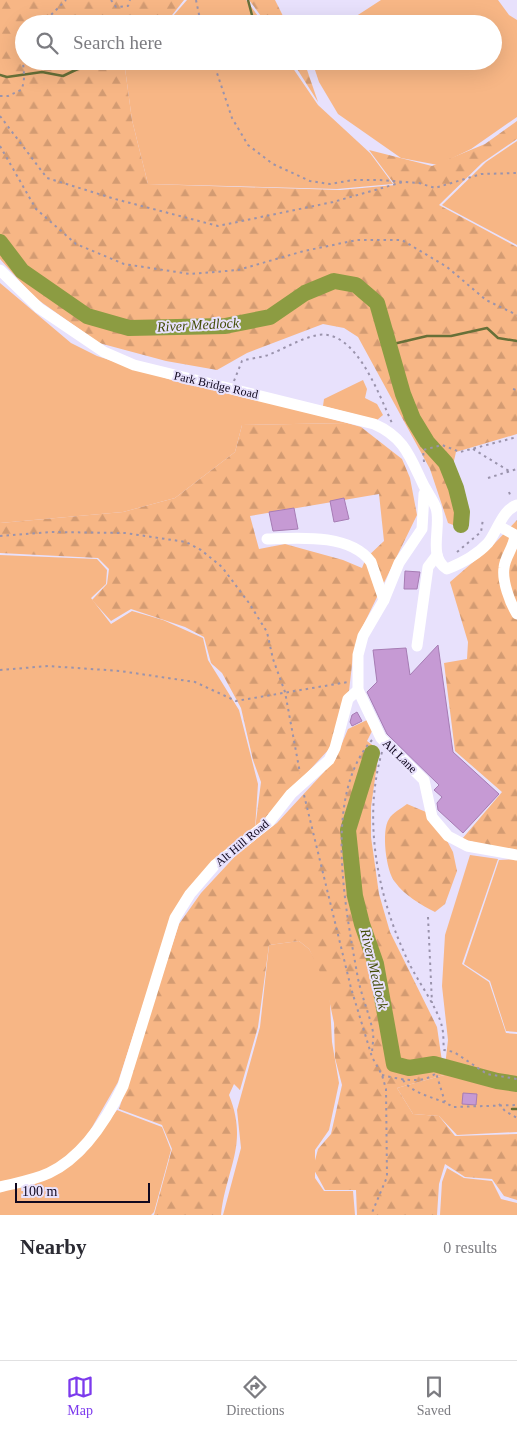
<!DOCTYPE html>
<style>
:root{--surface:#fff;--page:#f2f2f3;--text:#2b2b33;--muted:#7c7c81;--line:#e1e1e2;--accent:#7c3aed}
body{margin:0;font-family:"Times New Roman",serif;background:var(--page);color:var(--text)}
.scale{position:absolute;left:15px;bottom:12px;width:135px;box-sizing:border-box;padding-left:5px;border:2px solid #10081f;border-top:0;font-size:14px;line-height:18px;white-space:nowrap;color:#10081f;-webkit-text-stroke:4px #e8e1fc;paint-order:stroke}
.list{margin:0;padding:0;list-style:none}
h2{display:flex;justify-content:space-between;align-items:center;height:65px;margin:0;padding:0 20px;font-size:21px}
h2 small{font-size:16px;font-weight:400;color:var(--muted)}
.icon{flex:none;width:28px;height:28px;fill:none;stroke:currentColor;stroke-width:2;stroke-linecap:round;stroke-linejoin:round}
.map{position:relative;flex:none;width:517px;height:1215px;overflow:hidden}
.search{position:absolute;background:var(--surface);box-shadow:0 5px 20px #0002;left:15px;right:15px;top:15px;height:55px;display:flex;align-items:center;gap:12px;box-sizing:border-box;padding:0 18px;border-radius:28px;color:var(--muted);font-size:19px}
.sheet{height:145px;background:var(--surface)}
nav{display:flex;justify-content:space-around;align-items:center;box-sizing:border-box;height:70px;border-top:1px solid var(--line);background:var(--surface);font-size:14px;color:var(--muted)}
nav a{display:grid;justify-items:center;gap:2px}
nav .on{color:var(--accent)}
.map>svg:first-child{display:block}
</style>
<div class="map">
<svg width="517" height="1215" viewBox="0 0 517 1215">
<defs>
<pattern id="forest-firs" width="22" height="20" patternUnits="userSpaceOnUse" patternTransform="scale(1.25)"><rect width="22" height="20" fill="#f7b685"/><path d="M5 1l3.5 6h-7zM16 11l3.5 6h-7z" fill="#d39b72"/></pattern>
</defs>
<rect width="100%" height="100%" fill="#e8e1fc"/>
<g fill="#f7b685">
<polygon points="187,0 246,0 264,24 166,24"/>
<polygon points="381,0 498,0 509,15 517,20 517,117 471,149 438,165 401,158 338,114 319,82 312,61 493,61 493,24 344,24"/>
<polygon points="124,61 288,61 318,105 370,153 393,184 337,189 148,184 132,120"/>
<polygon points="517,141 517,245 442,205 486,162"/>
<polygon points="0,283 71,343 97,356 184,384 257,399 347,423 242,425 235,452 175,498 123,512 0,523"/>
<polygon points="363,380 367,389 365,398 377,404 383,415 377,420 323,406 324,399"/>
<polygon points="0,555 97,559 107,570 106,584 91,598 111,624 132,611 163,620 203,638 208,660 239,710 258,784 255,829 201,875 154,971 118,1082 87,1136 69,1156 45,1172 0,1182"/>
<polygon points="470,855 498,859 462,964 489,982 506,1033 517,1034 517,1132 457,1135 439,1116 413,1114 397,1088 444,1075 448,1040 442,986 445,935"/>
<polygon points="517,859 517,1032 506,1031 490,981 464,964 499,860"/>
<polygon points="299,941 309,949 329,984 332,1042 339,1083 329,1130 315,1150 315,1178 324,1191 353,1191 355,1215 223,1215 241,1148 237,1110 260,1027 269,945"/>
<polygon points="117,1110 162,1127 171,1150 154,1212 151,1215 0,1215 0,1190 54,1175 84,1154"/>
<polygon points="447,1168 464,1178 492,1181 501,1199 517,1203 517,1215 440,1215 442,1182"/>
</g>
<g fill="url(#forest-firs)" fill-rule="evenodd">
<polygon points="0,0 184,0 165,24 24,24 24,61 124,61 132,120 148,184 340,190 395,185 369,150 432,166 485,144 517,121 517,139 482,163 439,205 517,247 517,434 456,452 450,478 466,530 448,523 430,469 358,337 344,328 323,324 247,353 217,370 166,361 99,343 34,297 0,259"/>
<polygon points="249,0 275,0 287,24 267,24"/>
<polygon points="292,61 304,61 318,102"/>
<path d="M347 423 361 427 402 459 410 478 417 515 361 630 353 656 349 691 331 747 255 829 261 782 253 760 241 708 222 673 211 663 204 637 185 627 131 609 111 621 92 600 107 584 109 569 98 558 0 553V523L123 512 175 498 235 452 242 425ZM379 494 384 541 366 558 362 568 343 560 285 544 259 549 250 516Z"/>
<polygon points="517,520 517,850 497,848 462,839 502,792 455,751 444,663 467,659 468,642 450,582 494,544"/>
<path d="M367 720 372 731 367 741 379 750 371 807V837L379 894 390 932 437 1027 444 1075 397 1088 413 1114 439 1116 455 1136 517 1134V1200L504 1196 492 1179 465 1177 445 1164 439 1184 437 1215H357L356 1190H325L313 1168 318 1149 331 1134 342 1085 335 1058 334 1023 326 985 309 949 299 941 269 945 258 1027 240 1090 234 1084 229 1095C249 1145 226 1168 221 1215H154L172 1149 162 1125 119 1109 179 924 201 893 239 852 277 823 335 760 348 729Z"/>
<path d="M407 804 426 812 445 837 453 852 457 871 445 904 435 912C421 905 404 895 395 882 386 872 381 830 389 819 392 813 402 808 407 804Z"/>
</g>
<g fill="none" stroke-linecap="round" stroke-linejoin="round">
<g stroke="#677038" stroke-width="2.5">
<polyline points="248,0 253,19 252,24"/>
<polyline points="0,75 7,77 42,72 63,76 84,66"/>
<polyline points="389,345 427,336 451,336 487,328 498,338 517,341"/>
<polyline points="512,1109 517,1109"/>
</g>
<g stroke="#8c9c42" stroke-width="16">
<polyline points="0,242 22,271 87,316 129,328 225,326 270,317 305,293 334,281 356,285 377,303 403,394 413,419 427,442 446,463 456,488 462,512 461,525"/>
<polyline points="372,753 348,830 355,896 362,924 376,964 394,1064 409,1068 434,1064 497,1081 517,1084"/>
</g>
</g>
<g fill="#c69ad4" stroke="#a67cb4">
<polygon points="344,498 349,519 334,522 330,501"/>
<polygon points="294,508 298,529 273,531 269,512"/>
<polygon points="405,571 420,572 417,589 404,589"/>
<polygon points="438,645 453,752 499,794 463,833 438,810 437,803 442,797 434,790 439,785 387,734 367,692 377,682 373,650 406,648 410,675"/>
<polygon points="357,712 362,721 352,726 350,722 352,715"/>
<polygon points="463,1093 477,1094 476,1105 462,1104"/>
</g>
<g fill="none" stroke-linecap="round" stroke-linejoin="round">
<g stroke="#9a93ac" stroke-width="2" stroke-dasharray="2.5 4" stroke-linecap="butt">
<polyline points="111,0 116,7 128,6 130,0"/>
<polyline points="196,0 201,24"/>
<polyline points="42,24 66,0"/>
<polyline points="213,61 232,118 248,145 273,164 310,181 330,184 353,180 379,180 419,183 435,188 481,174 517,173"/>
<path d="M0 96H8L21 90C28 76 20 63 24 48"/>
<polyline points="0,116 47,178 115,199 218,226 333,202 403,182"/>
<polyline points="0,146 36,209 76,244 124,264 190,274 238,270 304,251 357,240 402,240 447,267 486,300 517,315"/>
<path d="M234 381 242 361C250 358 260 358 268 355 284 349 301 338 318 335 356 329 379 395 392 423"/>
<polyline points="513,389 517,390"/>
<polyline points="473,449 509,471"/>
<polyline points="424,462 423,450 442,445 460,452 517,437"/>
<polyline points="488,478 517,469"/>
<polyline points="509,492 511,497"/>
<polyline points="0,536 51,532 125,533 186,542 201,550 222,567 249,603 267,632 273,659 285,692 300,773"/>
<polyline points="457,552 481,532 483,519"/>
<polyline points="0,670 48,666 120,671 195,682 236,701 348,682"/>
<path d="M372 740C323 794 345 906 357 973 360 993 369 1012 373 1032 374 1039 372 1047 372 1054"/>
<path d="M382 752C362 821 378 899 409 963 417 980 439 1010 442 1027 444 1034 443 1042 444 1050L454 1052 487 1074 517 1079"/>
<polyline points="304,795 351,988 372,1057 382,1075 386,1089 387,1177 371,1215"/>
<polyline points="428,917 432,1003"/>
<path d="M382 1075C399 1079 422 1085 436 1073L445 1102"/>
<path d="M403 1080C414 1096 438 1097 453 1107L517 1105"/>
<polyline points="499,1104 505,1111 517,1118"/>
</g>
<g stroke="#fff" stroke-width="11">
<path d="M0 270 39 308 104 352 134 365 374 424C404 437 410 457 423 484 427 492 433 500 436 508 442 526 427 557 447 569 462 563 477 555 488 543 497 532 502 510 517 505"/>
<polyline points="426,490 424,494 422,529 399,563 384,600 363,636 358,655 358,690 381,738 424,780 432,817 448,836 467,846 517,855"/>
<path d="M499 526 515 535C514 548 505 556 504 568 502 581 510 603 517 614"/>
<path d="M267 539C297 538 350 533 371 562L384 600"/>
<polyline points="417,646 428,567 437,555"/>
<path d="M0 1187C16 1183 34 1180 49 1173 83 1157 107 1119 123 1086L175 918 190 894 215 865 269 822 291 794 329 760 335 748 348 699 358 690"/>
</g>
</g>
<g text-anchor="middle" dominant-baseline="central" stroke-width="4" stroke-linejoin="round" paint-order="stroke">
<g font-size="12" fill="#10081f" stroke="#e8e1fc">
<text transform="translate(216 385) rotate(13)">Park Bridge Road</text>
<text transform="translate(400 756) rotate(44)">Alt Lane</text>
<text transform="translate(242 843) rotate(-40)">Alt Hill Road</text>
</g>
<g font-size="14" font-style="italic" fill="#424c06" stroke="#e8e1fc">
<text transform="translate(198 325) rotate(-3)">River Medlock</text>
<text transform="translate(374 969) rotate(77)">River Medlock</text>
</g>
</g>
</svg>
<div class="scale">100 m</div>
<div class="search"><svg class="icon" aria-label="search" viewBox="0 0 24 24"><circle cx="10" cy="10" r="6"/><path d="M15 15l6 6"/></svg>Search here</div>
</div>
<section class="sheet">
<h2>Nearby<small>0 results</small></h2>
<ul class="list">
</ul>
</section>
<nav>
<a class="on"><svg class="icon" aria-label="map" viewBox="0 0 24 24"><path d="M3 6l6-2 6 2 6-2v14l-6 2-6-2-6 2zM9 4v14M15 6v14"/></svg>Map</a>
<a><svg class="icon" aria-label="directions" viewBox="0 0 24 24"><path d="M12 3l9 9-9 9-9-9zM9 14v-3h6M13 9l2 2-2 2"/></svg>Directions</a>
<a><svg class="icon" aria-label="saved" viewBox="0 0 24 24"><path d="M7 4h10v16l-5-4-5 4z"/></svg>Saved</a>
</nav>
